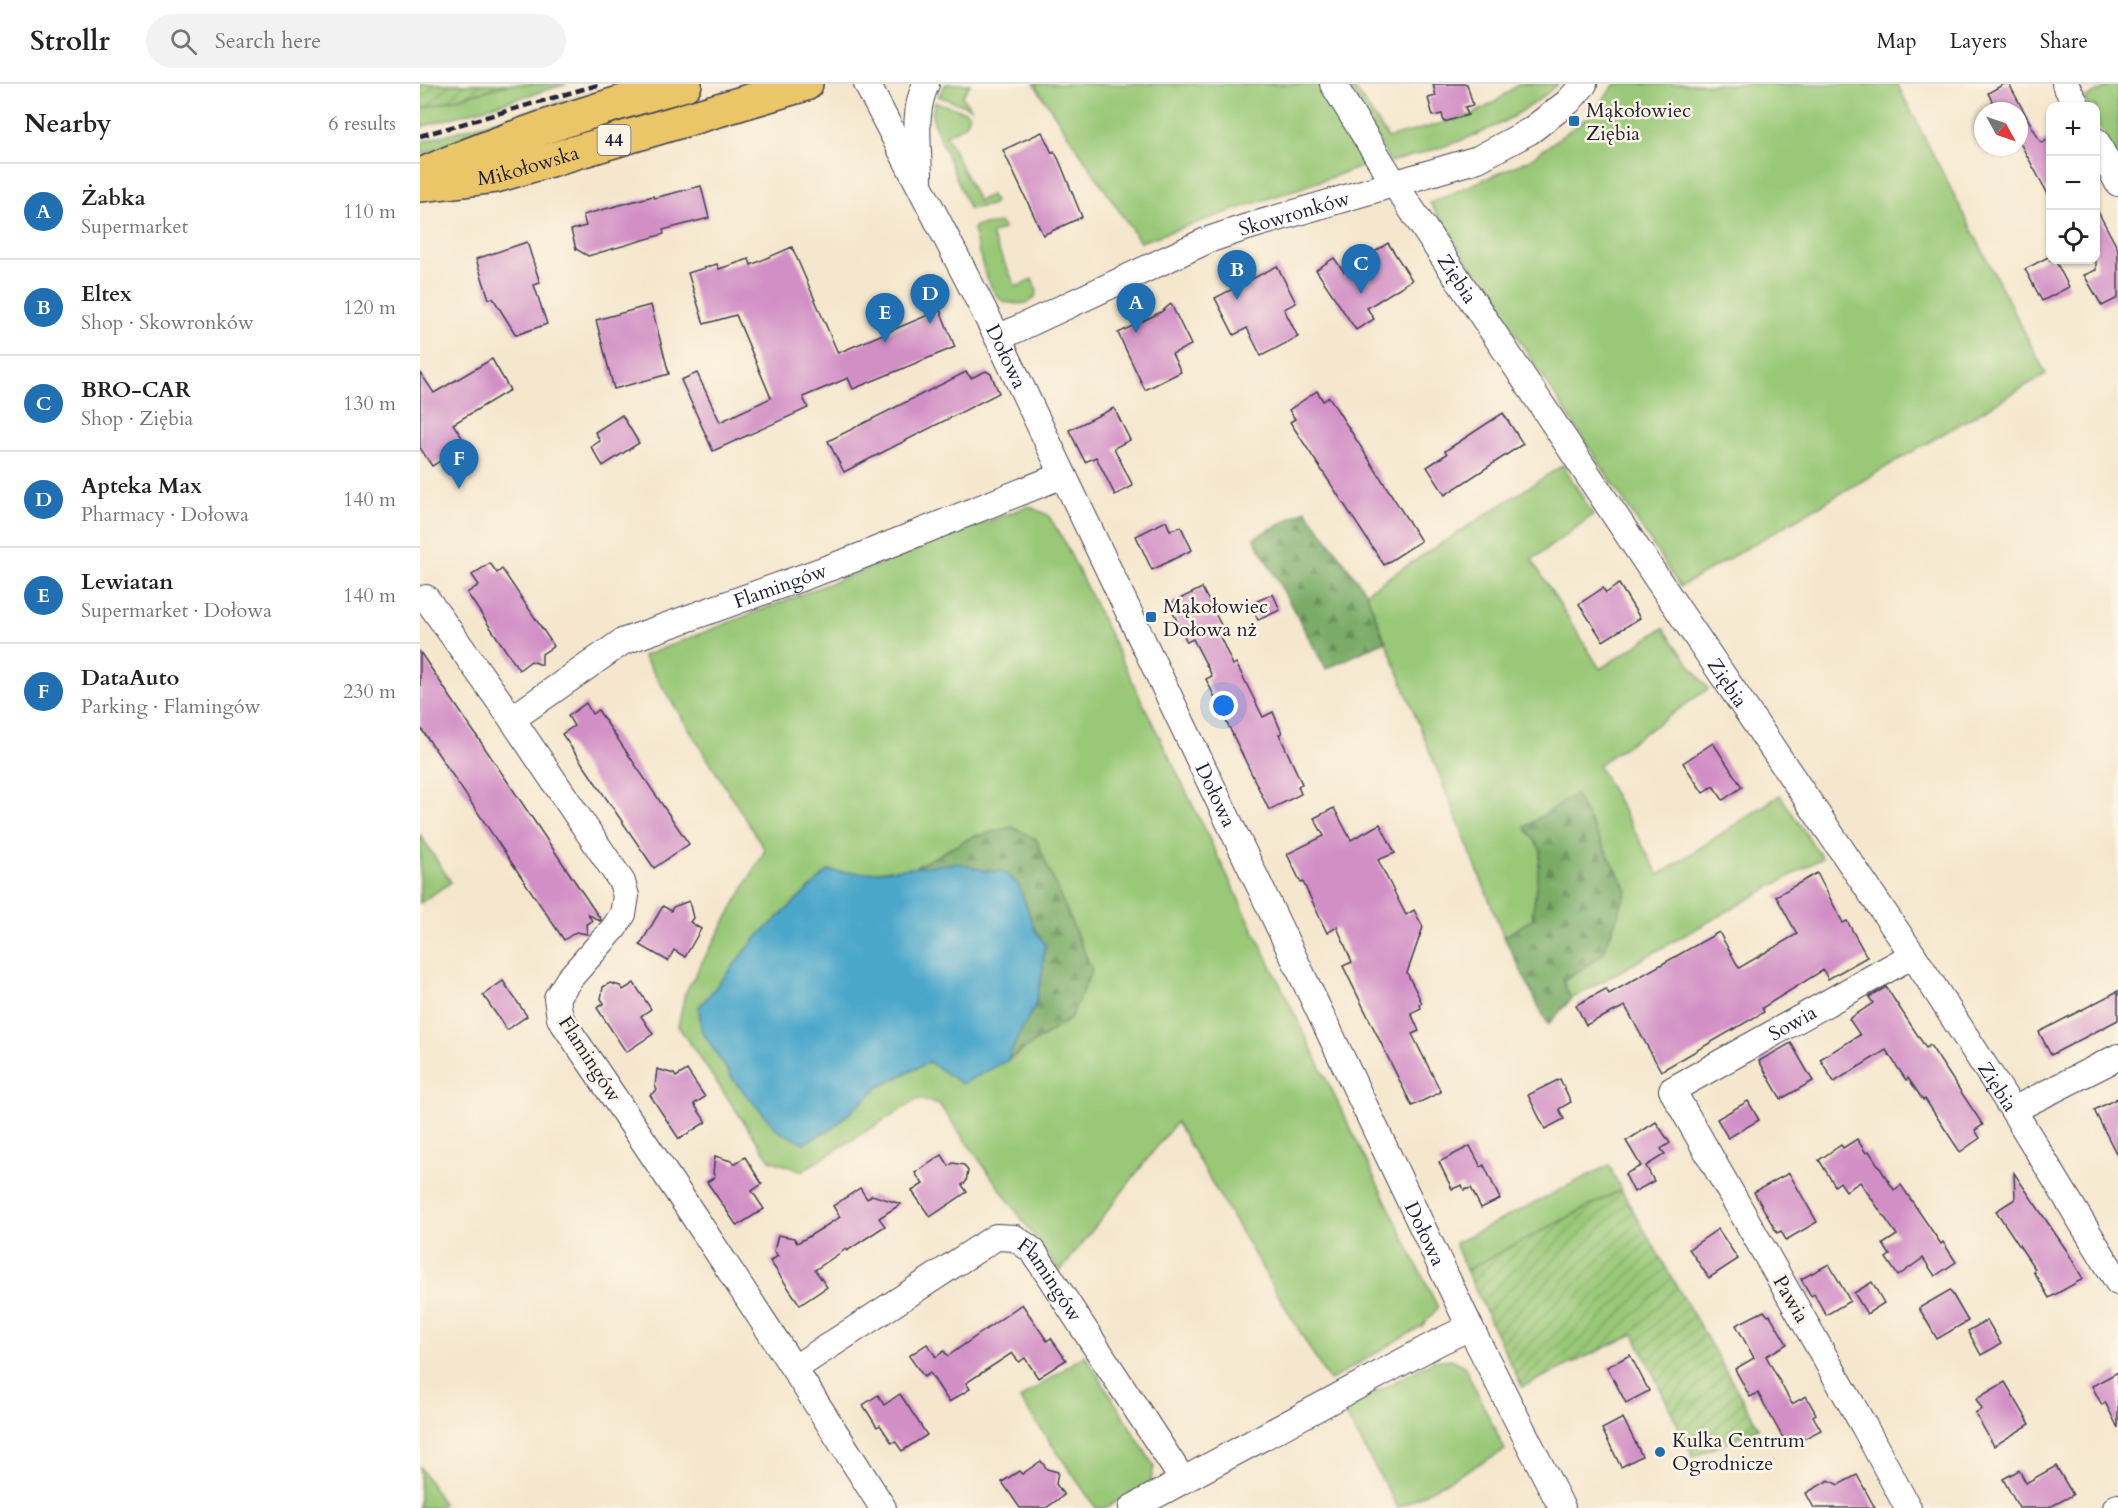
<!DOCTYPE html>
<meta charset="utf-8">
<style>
:root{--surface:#fff;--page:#f2f2f2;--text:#222;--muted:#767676;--line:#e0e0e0;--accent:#1f6fb2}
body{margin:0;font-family:Cardo,serif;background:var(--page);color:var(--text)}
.controls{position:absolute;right:18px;top:18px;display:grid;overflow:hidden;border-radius:12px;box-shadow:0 2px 4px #0004}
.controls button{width:54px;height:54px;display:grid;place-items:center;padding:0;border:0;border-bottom:2px solid var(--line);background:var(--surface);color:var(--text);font:30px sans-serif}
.compass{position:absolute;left:1554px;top:18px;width:54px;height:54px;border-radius:50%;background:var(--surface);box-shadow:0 2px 4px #0004;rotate:130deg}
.you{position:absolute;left:804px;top:622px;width:21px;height:21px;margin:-15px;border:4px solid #fff;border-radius:50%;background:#1a73e8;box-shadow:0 0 0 9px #1a73e833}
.badge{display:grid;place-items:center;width:39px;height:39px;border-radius:50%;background:var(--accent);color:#fff;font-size:20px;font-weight:700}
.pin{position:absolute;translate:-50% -50px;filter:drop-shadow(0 2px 3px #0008)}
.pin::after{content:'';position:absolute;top:32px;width:21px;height:18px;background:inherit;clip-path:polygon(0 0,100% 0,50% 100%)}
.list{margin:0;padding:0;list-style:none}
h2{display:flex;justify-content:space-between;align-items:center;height:78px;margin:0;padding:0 24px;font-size:26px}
h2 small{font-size:20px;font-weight:400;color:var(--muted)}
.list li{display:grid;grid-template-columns:39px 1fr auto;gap:18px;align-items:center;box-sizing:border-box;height:96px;padding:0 24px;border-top:2px solid var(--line)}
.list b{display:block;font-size:22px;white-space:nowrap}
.list p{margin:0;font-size:20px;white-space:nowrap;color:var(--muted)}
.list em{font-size:20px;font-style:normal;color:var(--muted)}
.icon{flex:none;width:33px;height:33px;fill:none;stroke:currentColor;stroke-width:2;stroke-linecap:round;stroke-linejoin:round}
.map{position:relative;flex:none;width:1698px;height:1424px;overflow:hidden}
header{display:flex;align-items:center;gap:36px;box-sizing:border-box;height:84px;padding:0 30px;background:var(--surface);border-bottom:2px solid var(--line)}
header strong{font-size:28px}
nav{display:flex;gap:33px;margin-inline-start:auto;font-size:21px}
.search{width:420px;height:54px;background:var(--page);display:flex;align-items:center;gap:15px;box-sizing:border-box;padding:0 21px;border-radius:33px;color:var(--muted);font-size:22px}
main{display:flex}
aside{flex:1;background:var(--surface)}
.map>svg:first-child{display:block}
</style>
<header>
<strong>Strollr</strong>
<div class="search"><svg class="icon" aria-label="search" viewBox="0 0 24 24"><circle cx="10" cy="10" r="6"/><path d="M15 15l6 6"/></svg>Search here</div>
<nav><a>Map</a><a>Layers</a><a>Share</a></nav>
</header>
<main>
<aside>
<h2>Nearby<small>6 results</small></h2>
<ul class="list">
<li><span class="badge">A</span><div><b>Żabka</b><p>Supermarket</p></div><em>110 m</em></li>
<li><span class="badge">B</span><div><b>Eltex</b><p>Shop · Skowronków</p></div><em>120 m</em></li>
<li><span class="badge">C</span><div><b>BRO-CAR</b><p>Shop · Ziębia</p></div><em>130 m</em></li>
<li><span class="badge">D</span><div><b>Apteka Max</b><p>Pharmacy · Dołowa</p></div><em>140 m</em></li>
<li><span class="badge">E</span><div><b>Lewiatan</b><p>Supermarket · Dołowa</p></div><em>140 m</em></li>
<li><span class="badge">F</span><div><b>DataAuto</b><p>Parking · Flamingów</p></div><em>230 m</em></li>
</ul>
</aside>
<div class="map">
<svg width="1698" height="1424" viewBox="0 0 1698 1424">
<defs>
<pattern id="forest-firs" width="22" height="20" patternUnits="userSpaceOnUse" patternTransform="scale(1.5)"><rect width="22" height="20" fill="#7aac68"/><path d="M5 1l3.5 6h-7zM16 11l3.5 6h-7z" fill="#648c57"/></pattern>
<pattern id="garden-furrows" width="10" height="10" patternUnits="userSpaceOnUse" patternTransform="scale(1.5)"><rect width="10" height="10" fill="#99c877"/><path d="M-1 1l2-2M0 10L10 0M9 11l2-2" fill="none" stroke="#7ca263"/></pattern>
</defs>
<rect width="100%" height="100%" fill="#fcf5e5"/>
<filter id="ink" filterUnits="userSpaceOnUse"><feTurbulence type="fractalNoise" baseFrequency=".0167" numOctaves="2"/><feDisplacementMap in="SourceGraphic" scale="12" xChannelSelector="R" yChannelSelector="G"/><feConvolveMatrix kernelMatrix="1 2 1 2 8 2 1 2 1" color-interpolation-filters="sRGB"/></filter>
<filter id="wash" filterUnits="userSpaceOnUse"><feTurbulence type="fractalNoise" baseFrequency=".008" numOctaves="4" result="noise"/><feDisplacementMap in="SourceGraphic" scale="24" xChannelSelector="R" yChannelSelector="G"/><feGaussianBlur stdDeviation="1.35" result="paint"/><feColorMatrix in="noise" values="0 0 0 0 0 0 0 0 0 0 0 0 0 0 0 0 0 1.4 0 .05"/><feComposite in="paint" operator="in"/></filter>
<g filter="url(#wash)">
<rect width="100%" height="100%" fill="#f5e7ce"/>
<g fill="#99c877" stroke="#5e7559" stroke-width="1.5" fill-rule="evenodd">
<polygon points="89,0 147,0 0,43 0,25"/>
<polygon points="203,0 225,0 44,52 0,72 0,58"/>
<polygon points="526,0 550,0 542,13 551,24 518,12"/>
<polygon points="614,0 904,0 953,79 720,158"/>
<path d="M1099 0H1138C1086 46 1035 60 970 78L931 5 934 3 968 54 1052 31 1075 18Z"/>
<polygon points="1195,0 1359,0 1361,2 1364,0 1477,0 1626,290 1260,503 1010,119 1109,76 1172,30"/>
<polygon points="1692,0 1698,0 1698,77 1676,36 1676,22 1668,22 1664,15"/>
<polygon points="515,18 546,28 549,31 545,41 526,51 558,117 571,111 575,118 571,121 549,125 515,42 512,31"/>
<path d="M581 139 583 145 572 150V153L596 203 612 195 617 207 615 213 607 219C600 220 590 220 583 217 567 209 558 163 553 146L555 142Z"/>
<polygon points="1143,381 1173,431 1112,476 1180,585 1243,544 1288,605 1178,681 1239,791 1360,711 1402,774 1151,915 1143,898 1183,870 1207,806 1155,710 1121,766 1112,836 1084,853 946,508"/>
<path d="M608 422 628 431 642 453 1018 1224 1002 1242 909 1297 756 1038 640 1188 519 1020 498 1015 382 1087 350 1076 258 942 265 909 345 766 223 572ZM592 743 616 755 650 935 588 976 542 1000 509 978 459 1003 410 1046 315 998 281 946 279 923 408 787 444 789 494 784 552 753Z"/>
<polygon points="0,751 31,798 0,819"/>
<polygon points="1189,1081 1201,1106 1046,1186 1035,1159"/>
<polygon points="665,1271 734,1382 731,1397 686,1424 676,1424 600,1315"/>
<polygon points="1032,1275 1044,1282 1085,1366 978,1424 923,1326 1013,1277"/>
<polygon points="0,1383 23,1420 16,1424 0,1424"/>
</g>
<g fill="url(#forest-firs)" stroke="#4e6752" stroke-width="1.5">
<polygon points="886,426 946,508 965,557 906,585 834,454"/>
<polygon points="1155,710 1207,806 1183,870 1143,897 1151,915 1128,941 1084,853 1112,835 1121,766 1105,743"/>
<polygon points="592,743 616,755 672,886 650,935 588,976 600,948 615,922 622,891 625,861 615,846 598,800 583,787 565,787 536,779 494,784 552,753"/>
</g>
<g fill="url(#garden-furrows)" stroke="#5e7559" stroke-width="1.5">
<polygon points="0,0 89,0 0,25"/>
<polygon points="1201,1106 1339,1344 1273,1373 1214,1250 1102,1303 1046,1186"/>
</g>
<polygon fill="#4ba7ca" stroke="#366482" stroke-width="1.5" points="536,779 565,787 583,787 598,800 615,846 625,860 622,891 615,922 600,948 588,976 542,1000 509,978 459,1003 410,1046 384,1059 359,1048 315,998 281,946 279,923 337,853 408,787 444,789"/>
<g id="blocks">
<g fill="#d28fc6">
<polygon points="1013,0 1047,0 1053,21 1045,23 1048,31 1024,38 1022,30 1013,32 1008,14 1016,12"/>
<polygon points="1584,0 1589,0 1620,57 1622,59 1630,54 1630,114 1599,57 1599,27 1577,27 1568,9"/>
<polygon points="622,48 632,69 634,67 639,76 662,133 623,151 583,66"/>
<polygon points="281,102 289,134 243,146 244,150 168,172 156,165 151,146 166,142 163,131 233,112 234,114"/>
<polygon points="1676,124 1698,165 1698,214 1682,222 1664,191 1676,186"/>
<polygon points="107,158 120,199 114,201 127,240 96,251 73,214 69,215 56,175"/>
<polygon points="968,159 992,196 947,224 954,235 936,246 896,186 914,174 924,188"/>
<polygon points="372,163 418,269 520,226 535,263 433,305 428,294 383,313 388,324 293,367 261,296 277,289 300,338 351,314 316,231 284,240 268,189 297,180 299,185 329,175 331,181"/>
<polygon points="1630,172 1630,176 1635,176 1649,203 1622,217 1605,185"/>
<polygon points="857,182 876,219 864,225 878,253 841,272 827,244 814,251 795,214"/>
<polygon points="751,220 771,261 752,270 761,288 725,306 698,249 741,228"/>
<polygon points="231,221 249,290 194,305 176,236"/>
<polygon points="72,275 90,306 33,340 47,361 12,382 0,364 0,288 14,309"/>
<polygon points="566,287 571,290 579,309 424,388 408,357 546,288 551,294"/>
<polygon points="897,307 903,317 909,313 1001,457 964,481 870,338 875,335 869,326"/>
<polygon points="694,324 710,356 694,364 713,402 695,411 676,373 665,378 649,346"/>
<polygon points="1083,329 1103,360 1025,411 1007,383 1027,370 1025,367"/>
<polygon points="202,331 219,359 183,382 171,363 180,357 175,348"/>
<polygon points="746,437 750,446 761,443 772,466 732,486 716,452"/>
<polygon points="70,479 77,489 82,485 134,562 122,570 122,581 111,577 99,586 47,509 59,501 52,491"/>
<polygon points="1199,500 1220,534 1183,557 1159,520 1183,504 1186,509"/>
<polygon points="782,504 801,541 796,544 813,581 816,579 843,633 853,628 862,649 859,650 882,700 878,702 881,710 849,726 786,595 792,592 773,555 767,558 749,520"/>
<polygon points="853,510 860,526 838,536 830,520"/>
<polygon points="0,568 181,836 180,837 168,830 172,837 166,840 167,850 156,848 144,856 0,643"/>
<polygon points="166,619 172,630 178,626 269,760 234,784 142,650 154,642 148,632"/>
<polygon points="1293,659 1322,703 1303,716 1293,702 1283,709 1263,679"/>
<polygon points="914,724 931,756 960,740 975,769 958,776 986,831 994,826 1003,843 987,889 1002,919 999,920 1001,924 991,929 999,947 992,950 1021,1008 992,1022 923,882 932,878 917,843 907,849 883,798 881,799 867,770 904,752 894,734"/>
<polygon points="1397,789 1423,839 1427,837 1447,873 1408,895 1403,886 1342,924 1344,928 1241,987 1205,922 1166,941 1156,921 1186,905 1189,910 1299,848 1319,884 1377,850 1356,812"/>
<polygon points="269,817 273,834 270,838 281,845 265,873 254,866 248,877 220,861 243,822 251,827 253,823"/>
<polygon points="83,897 107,932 87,946 63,911"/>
<polygon points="190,899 200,902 203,906 214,899 231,925 221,932 233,950 206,968 177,924 184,919 181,915 183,903"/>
<polygon points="1466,903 1506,964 1510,961 1563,1041 1555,1046 1560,1054 1540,1068 1505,1015 1503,1016 1488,994 1486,996 1466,966 1414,998 1400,975 1440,951 1429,935 1453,919 1449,913"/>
<polygon points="1698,907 1698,936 1631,971 1619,948"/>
<polygon points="1371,959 1393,997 1361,1015 1339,977"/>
<polygon points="237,985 254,990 256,993 267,986 285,1013 274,1020 286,1038 259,1055 230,1011 237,1006 235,1002"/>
<polygon points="1140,995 1151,1018 1139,1025 1144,1035 1125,1045 1108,1011"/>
<polygon points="1698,1014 1698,1073 1674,1026"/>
<polygon points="1328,1017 1339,1036 1308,1054 1297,1035"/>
<polygon points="1236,1038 1250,1059 1241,1065 1245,1070 1226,1082 1234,1097 1214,1108 1205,1090 1221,1082 1206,1057"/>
<polygon points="1437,1055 1446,1069 1449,1067 1474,1106 1481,1101 1521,1160 1523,1158 1536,1178 1515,1192 1503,1174 1478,1192 1466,1174 1470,1171 1463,1160 1477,1151 1440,1098 1426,1107 1420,1098 1415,1102 1399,1076 1421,1061 1423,1064"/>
<polygon points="1050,1062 1061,1083 1064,1081 1080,1115 1061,1124 1051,1104 1044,1106 1042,1101 1032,1105 1019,1078"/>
<polygon points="522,1071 529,1082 533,1079 544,1081 548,1087 546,1098 542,1101 547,1108 510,1133 492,1107 503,1100 495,1089"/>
<polygon points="295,1072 311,1077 314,1080 325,1073 342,1100 332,1107 344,1125 317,1142 287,1098 295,1093 293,1089"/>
<polygon points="1369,1089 1397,1138 1366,1156 1361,1147 1357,1149 1334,1108"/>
<polygon points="1594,1089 1647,1167 1663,1195 1629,1214 1613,1187 1615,1185 1576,1127 1595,1115"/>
<polygon points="440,1104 447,1115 452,1111 481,1120 459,1134 465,1142 427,1167 426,1165 395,1186 407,1203 380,1221 350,1177 358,1172 354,1167 358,1151 374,1154 377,1159 388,1153 420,1133 413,1122"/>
<polygon points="1298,1145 1318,1175 1289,1194 1269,1165"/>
<polygon points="1409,1180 1430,1217 1406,1231 1394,1210 1391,1212 1381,1195"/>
<polygon points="1452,1198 1464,1219 1447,1230 1434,1209"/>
<polygon points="1530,1206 1548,1237 1517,1255 1499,1224"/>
<polygon points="602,1220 627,1257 631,1254 646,1276 618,1294 605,1274 599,1278 592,1269 546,1299 550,1305 529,1318 510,1289 504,1293 489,1272 507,1260 516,1273 524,1267 528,1272"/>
<polygon points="1344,1227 1348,1232 1350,1231 1367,1260 1346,1272 1372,1320 1386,1312 1396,1330 1393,1332 1401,1346 1368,1363 1338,1309 1330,1313 1315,1285 1334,1274 1316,1241"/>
<polygon points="1567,1236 1581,1260 1561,1271 1548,1247"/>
<polygon points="1210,1271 1229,1307 1206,1319 1187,1283"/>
<polygon points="1698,1288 1698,1344 1685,1318 1682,1321 1672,1302"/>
<polygon points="1585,1298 1610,1340 1574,1362 1555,1329 1562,1325 1556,1315"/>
<polygon points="480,1310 507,1351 482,1367 475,1357 472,1359 460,1341 457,1343 443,1321 458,1311 464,1321"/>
<polygon points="1203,1334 1222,1372 1201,1383 1182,1345"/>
<polygon points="621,1377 627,1385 638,1388 636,1400 644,1411 626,1424 600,1424 582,1398 599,1387 602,1390"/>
<polygon points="1636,1382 1653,1411 1628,1424 1599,1424 1583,1395 1599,1386 1606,1399"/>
<polygon points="1437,1391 1455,1424 1394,1424 1386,1409 1409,1396 1418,1401"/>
</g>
</g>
</g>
<g filter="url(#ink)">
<use href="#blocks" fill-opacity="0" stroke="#424051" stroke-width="1.5"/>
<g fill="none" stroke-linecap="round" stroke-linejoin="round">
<g stroke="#424051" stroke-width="28">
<g id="minor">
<path id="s1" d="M447 0 578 254 1050 1243 1142 1424"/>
<path id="s2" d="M913 0 974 99 1238 496 1493 871 1593 1026 1698 1198"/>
<polyline points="1645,0 1657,22"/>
<polyline points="1676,57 1698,99"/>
<path d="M499 95C499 64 492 29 506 0"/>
<path id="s3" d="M578 254 788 156 824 144 1058 75 1110 47 1148 18 1164 0"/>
<polyline points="6,514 92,635"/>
<polyline points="1593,1026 1698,973"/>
<path id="s4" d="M375 1284 576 1153 595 1154 613 1167 763 1396"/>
<path id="s5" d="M463 1424C359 1259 251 1096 140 934L137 914 149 895 194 844 203 830 206 812 202 798 92 635 202 558 431 476 643 391"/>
<polyline points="712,1424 1019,1258 1050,1243"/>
<path id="s6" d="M1488 1424 1444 1342 1252 1006 1493 871"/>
<polyline points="1696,1424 1698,1423"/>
</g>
</g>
<g stroke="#424051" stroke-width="36">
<g id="major">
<path d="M1 91C86 53 175 25 265 0"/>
<path id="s7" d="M0 101 76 92 386 0"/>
</g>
</g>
<use href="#minor" stroke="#fff" stroke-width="26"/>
<use href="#major" stroke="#ebc669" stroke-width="33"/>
<polyline stroke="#22223b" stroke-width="4.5" stroke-dasharray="9 4.5" stroke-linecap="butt" points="0,52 181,0"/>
</g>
</g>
<g fill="#1f6fb2" stroke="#fcf5e5" stroke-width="2">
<rect x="1148" y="31" width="12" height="12" rx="3"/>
<rect x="725" y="527" width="12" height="12" rx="3"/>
<circle cx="1240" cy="1368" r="6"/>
</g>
<g text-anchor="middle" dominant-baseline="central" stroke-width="5" stroke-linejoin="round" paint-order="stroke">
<rect fill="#fcf5e5" stroke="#63616e" stroke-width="1.5" x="177.5" y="41" width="33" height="30" rx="4.5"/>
<g font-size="18" font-weight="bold" fill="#22223b">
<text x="194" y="56">44</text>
</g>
<g font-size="20" fill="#22223b" stroke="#fcf5e5" text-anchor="start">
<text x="1166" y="26">Mąkołowiec<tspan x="1166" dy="23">Ziębia</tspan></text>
<text x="743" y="522">Mąkołowiec<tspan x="743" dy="23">Dołowa nż</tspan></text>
<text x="1252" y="1356">Kulka Centrum<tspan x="1252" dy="23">Ogrodnicze</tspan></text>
</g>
<g font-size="20" fill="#22223b" stroke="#fcf5e5">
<text stroke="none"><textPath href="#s7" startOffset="110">Mikołowska</textPath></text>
<text stroke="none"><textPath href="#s3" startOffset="322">Skowronków</textPath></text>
<text stroke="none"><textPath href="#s2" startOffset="231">Ziębia</textPath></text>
<text stroke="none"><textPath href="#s1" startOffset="306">Dołowa</textPath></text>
<text stroke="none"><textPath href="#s5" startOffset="1246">Flamingów</textPath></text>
<text stroke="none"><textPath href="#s2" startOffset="717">Ziębia</textPath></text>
<text stroke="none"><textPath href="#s1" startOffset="792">Dołowa</textPath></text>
<text stroke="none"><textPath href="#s6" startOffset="618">Sowia</textPath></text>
<text transform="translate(170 975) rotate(57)">Flamingów</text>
<text stroke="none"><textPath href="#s2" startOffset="1203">Ziębia</textPath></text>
<text stroke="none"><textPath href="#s1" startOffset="1278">Dołowa</textPath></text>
<text stroke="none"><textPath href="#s4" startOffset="314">Flamingów</textPath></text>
<text transform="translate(1371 1215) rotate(60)">Pawia</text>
</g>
</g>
</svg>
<div class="controls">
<button>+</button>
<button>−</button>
<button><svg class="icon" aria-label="locate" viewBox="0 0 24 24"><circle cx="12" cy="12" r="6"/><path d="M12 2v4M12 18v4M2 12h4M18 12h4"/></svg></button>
</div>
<svg class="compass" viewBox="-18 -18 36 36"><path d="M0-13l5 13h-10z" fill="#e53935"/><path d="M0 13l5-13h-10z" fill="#767676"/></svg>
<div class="you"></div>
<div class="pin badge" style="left:716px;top:249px">A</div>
<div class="pin badge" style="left:817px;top:216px">B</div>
<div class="pin badge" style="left:941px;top:210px">C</div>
<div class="pin badge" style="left:510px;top:240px">D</div>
<div class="pin badge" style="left:465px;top:259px">E</div>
<div class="pin badge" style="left:39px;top:405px">F</div>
</div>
</main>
